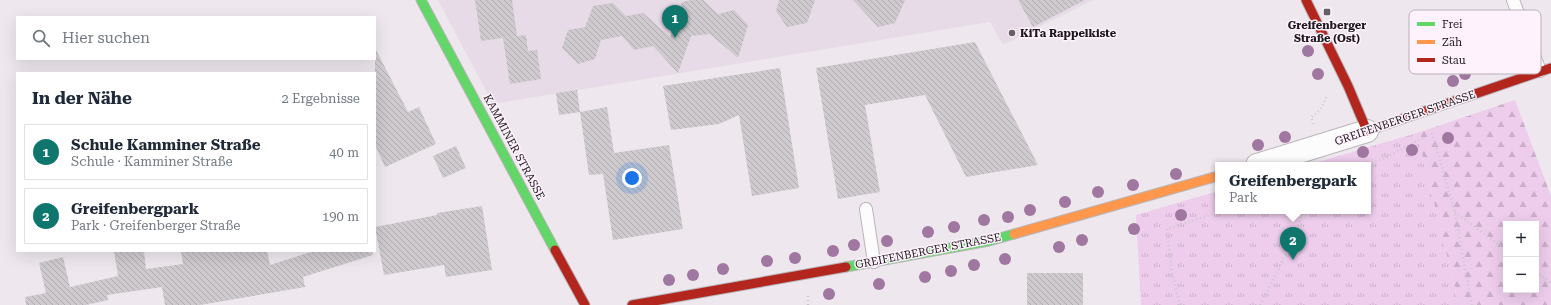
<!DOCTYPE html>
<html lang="de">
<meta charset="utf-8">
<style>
:root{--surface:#fff;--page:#f2f2f3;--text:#1f2937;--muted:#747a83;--line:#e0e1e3;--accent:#0f766e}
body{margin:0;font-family:"Roboto Serif",serif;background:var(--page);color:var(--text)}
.controls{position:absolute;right:12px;bottom:12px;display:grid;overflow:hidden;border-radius:0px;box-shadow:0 4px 16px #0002}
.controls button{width:36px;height:36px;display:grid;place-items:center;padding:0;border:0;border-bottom:1px solid var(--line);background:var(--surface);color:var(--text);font:20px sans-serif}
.you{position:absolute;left:632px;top:178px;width:14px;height:14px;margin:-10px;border:3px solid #fff;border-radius:50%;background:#1a73e8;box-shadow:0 0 0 6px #1a73e833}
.badge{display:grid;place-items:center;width:26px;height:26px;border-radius:50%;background:var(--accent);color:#fff;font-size:13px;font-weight:700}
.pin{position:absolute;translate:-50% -33px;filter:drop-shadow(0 1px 2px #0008)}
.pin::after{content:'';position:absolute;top:21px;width:14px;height:12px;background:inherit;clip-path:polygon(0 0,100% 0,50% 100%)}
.popup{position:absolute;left:1215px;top:162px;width:156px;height:52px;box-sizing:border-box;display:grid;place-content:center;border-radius:0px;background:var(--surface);filter:drop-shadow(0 1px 3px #0005);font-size:13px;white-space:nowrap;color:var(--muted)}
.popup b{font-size:15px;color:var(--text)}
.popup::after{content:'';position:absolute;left:50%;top:100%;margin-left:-8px;border:8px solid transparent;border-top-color:var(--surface)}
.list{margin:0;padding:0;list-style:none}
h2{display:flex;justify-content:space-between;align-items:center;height:52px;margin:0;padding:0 16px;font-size:17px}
h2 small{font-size:13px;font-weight:400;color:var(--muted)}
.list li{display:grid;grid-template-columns:26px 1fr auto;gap:12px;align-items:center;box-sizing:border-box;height:56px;margin:0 8px 8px;padding:0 8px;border:1px solid var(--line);border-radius:0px}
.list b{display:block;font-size:15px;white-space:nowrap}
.list p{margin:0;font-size:13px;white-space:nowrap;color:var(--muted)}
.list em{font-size:13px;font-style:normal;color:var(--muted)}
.icon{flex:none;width:22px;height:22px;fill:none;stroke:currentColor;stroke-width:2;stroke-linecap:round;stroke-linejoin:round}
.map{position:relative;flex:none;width:1551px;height:305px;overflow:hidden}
.search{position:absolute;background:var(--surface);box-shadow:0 4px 16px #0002;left:16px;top:16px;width:360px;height:44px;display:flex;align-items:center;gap:10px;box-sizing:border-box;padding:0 14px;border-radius:0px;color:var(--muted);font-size:15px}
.panel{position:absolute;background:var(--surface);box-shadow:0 4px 16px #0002;left:16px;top:72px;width:360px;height:180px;border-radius:0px}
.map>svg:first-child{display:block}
</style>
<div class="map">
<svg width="1551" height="305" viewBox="0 0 1551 305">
<defs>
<pattern id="grass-tufts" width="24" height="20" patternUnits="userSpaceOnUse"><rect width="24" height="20" fill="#edccec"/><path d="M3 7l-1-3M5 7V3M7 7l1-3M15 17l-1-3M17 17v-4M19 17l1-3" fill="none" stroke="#cbaeca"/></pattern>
<pattern id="forest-firs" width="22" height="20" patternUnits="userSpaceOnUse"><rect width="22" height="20" fill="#edccec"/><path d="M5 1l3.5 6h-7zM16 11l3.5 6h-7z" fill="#cbaeca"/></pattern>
<pattern id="building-back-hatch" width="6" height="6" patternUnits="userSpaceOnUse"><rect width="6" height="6" fill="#cecace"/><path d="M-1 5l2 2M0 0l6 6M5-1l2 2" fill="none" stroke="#b0adb0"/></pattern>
</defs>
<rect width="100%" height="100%" fill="#eee8ee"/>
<polygon fill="#e7dbe7" points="438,0 1093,0 1003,45 990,22 493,104"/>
<polygon fill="url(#grass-tufts)" points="1417,133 1459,305 1141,305 1136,215 1218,191 1218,211 1368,211 1368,165 1308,165"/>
<path fill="url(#forest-firs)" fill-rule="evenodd" d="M1515 100 1551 196V305H1459L1417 133ZM1506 224H1536V290H1506Z"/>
<g fill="url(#building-back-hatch)">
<polygon points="475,0 512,0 517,36 481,41"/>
<polygon points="692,0 703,0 718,14 734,10 748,25 738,58 710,34 691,36 678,73 653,46 634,50 622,36 601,40 595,59 578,64 562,48 568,30 585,27 593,6 613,3 626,16 643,13 670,37 682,2"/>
<polygon points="779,0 815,0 807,23 787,27 776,11"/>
<polygon points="853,0 905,0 895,23 878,27"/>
<polygon points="1018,0 1085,0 1033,27"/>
<polygon points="526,35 528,51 537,50 541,79 510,84 503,38"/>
<polygon points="975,42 1038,165 966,177 925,95 865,105 880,192 838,199 816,68"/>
<polygon points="375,48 408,112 419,107 436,144 385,167 375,145"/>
<polygon points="780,68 799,188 752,196 739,115 719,124 671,130 663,86"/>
<polygon points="577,90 580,112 559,115 556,93"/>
<polygon points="607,107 614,153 669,145 683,229 613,240 603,174 589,175 580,112"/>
<polygon points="456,146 466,168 443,178 433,156"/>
<polygon points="482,206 492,270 446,277 444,265 384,275 375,227 437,215 437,213"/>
<polygon points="114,251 144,251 146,269 183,264 181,251 267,251 270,265 314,251 372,251 373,255 303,277 305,287 200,305 165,305 162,287 107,295 108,300 86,305 26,305 25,297 46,293 39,263 63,257 70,287 118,276"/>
<rect x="1027" y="273" width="56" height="32"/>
</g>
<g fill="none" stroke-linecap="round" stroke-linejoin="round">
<g stroke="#b9b5b9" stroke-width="14">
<g id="lane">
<polyline points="1513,0 1540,71"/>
<polyline points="866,209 874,262"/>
</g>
</g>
<g stroke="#b9b5b9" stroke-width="24">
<polyline id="street" points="1257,165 1367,131"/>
</g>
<g stroke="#b9b5b9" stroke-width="11">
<g id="fast">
<polyline points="421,0 555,250"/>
<polyline points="846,267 989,241 1014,234"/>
</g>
</g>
<g stroke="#b9b5b9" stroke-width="11">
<polyline id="slow" points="1014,234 1218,176"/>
</g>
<g stroke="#b9b5b9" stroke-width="11">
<g id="jam">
<polyline points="1306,0 1348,86 1367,131 1551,68"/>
<polyline points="555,250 585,305"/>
<polyline points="632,305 846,267"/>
</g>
</g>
<g stroke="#cbc8ca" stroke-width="2.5" stroke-dasharray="1 3" stroke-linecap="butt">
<path d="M1313 124 1311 117C1321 111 1323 105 1327 95"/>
<polyline points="1432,133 1455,212 1472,305"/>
<polyline points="1364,165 1383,159 1423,138"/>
<polyline points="1455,212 1506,250"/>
<polyline points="1536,272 1551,283"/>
<polyline points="808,305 808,296"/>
<polyline points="1180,305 1172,272 1167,229 1222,211"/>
<polyline points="1260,305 1278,271 1304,211"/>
</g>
<use href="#lane" stroke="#fcfcfc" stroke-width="12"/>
<use href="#street" stroke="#fcfcfc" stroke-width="22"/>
<use href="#fast" stroke="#63d668" stroke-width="9"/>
<use href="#slow" stroke="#ff974d" stroke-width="9"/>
<use href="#jam" stroke="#b3261e" stroke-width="9"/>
</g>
<g fill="#9f77a0">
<circle cx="1308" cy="51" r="6"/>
<circle cx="1520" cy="57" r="6"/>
<circle cx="1491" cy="68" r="6"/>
<circle cx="1318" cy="74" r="6"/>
<circle cx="1465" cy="74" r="6"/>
<circle cx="1453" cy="81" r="6"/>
<circle cx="1285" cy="137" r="6"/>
<circle cx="1448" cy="138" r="6"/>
<circle cx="1258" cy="145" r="6"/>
<circle cx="1412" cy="150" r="6"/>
<circle cx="1363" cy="152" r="6"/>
<circle cx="1176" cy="174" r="6"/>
<circle cx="1133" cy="185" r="6"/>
<circle cx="1098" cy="192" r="6"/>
<circle cx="1065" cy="202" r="6"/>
<circle cx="1030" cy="210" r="6"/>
<circle cx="1181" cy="215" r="6"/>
<circle cx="1008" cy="217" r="6"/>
<circle cx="984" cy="220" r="6"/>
<circle cx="954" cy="227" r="6"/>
<circle cx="1134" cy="229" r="6"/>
<circle cx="928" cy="232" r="6"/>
<circle cx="1082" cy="240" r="6"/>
<circle cx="887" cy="241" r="6"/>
<circle cx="854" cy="245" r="6"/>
<circle cx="1059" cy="247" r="6"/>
<circle cx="833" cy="251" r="6"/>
<circle cx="795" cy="258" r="6"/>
<circle cx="1005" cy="259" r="6"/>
<circle cx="767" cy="261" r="6"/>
<circle cx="974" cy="265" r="6"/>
<circle cx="723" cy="269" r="6"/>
<circle cx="951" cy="271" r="6"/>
<circle cx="693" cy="275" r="6"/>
<circle cx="925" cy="277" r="6"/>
<circle cx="669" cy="280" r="6"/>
<circle cx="879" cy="284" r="6"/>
<circle cx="829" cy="294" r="6"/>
</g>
<g fill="#656064" stroke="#fef2fd" stroke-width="1.5">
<rect x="1323" y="8" width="8" height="8" rx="2"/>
<circle cx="1012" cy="33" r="4"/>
</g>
<g text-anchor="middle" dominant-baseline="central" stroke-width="3" stroke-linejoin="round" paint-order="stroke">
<g font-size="11" font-weight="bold" fill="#1b171a" stroke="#fef2fd">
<text x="1327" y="25">Greifenberger<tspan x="1327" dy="13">Straße (Ost)</tspan></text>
<text x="1020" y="33" text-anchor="start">KiTa Rappelkiste</text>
</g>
<g font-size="11" fill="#1b171a" stroke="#fef2fd">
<text transform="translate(1405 118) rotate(-19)">GREIFENBERGER STRASSE</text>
<text transform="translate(514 147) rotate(62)">KAMMINER STRASSE</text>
<text transform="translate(928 251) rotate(-11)">GREIFENBERGER STRASSE</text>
</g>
</g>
<rect x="1409" y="10" width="132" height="64" rx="6" fill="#fef2fd" stroke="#bab0b9" stroke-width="1"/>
<rect x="1417" y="22" width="18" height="4" fill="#63d668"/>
<rect x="1417" y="40" width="18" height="4" fill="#ff974d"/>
<rect x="1417" y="58" width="18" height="4" fill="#b3261e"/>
<g font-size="11" fill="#1b171a">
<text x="1442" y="28">Frei</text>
<text x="1442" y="46">Zäh</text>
<text x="1442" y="64">Stau</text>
</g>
</svg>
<div class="controls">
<button>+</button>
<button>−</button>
</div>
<div class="you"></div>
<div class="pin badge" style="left:675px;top:38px">1</div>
<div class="pin badge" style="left:1293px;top:260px">2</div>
<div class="popup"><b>Greifenbergpark</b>Park</div>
<div class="search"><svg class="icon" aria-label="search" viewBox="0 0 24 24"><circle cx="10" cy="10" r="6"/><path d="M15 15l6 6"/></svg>Hier suchen</div>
<section class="panel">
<h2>In der Nähe<small>2 Ergebnisse</small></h2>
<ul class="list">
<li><span class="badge">1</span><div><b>Schule Kamminer Straße</b><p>Schule · Kamminer Straße</p></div><em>40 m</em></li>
<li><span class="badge">2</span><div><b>Greifenbergpark</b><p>Park · Greifenberger Straße</p></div><em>190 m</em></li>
</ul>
</section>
</div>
